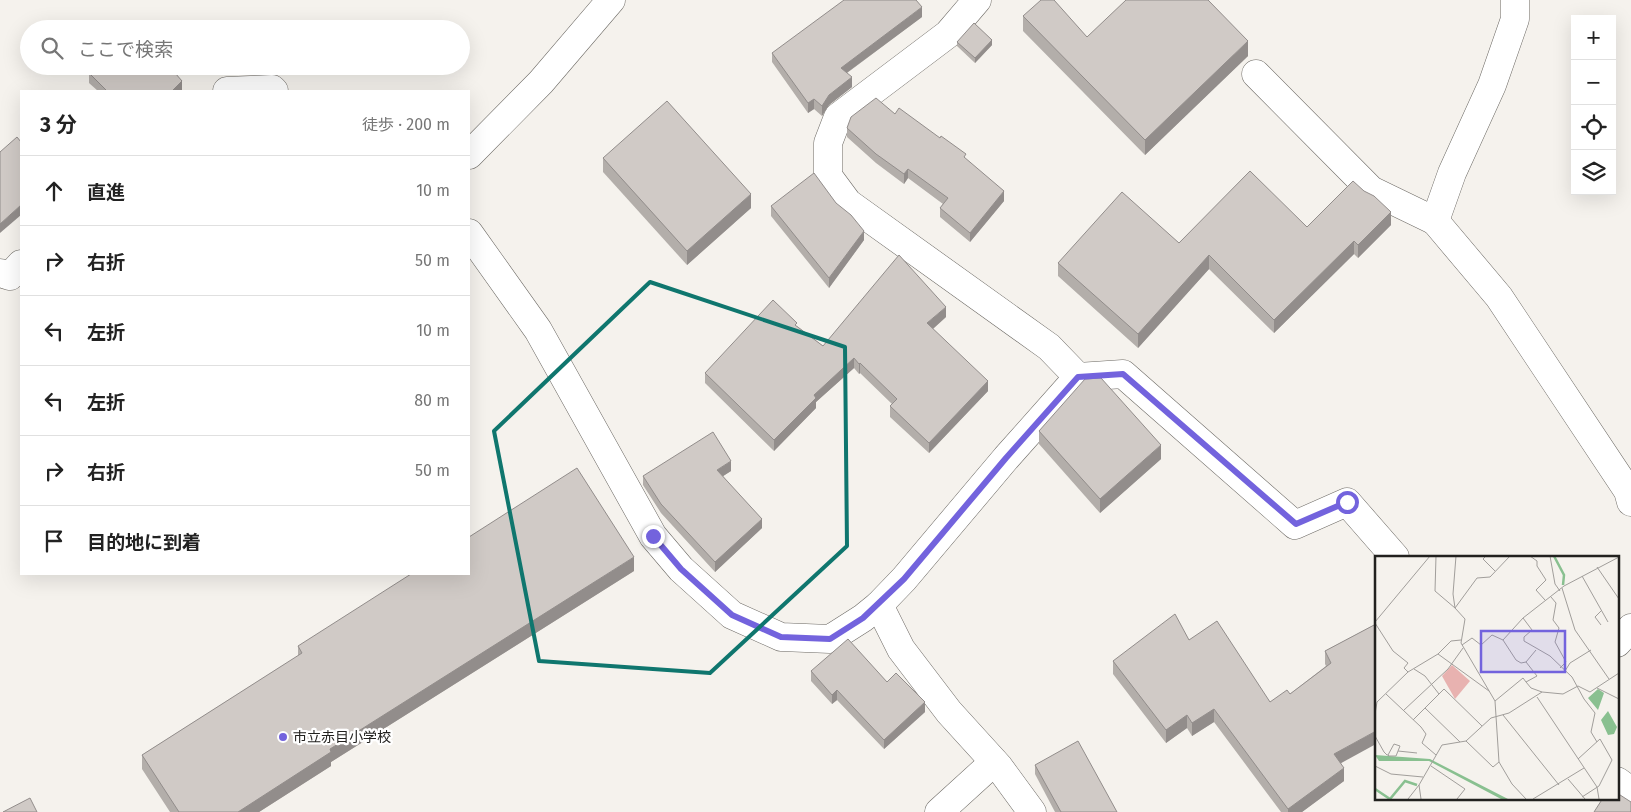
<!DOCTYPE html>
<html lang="ja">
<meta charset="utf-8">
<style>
:root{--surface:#fff;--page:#f6f6f6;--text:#222;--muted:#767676;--line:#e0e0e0}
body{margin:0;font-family:"Fira Sans","Noto Sans JP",sans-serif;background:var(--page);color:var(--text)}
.controls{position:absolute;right:15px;top:15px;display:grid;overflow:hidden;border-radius:0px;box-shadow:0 5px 20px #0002}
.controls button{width:45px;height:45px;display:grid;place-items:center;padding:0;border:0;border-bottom:1px solid var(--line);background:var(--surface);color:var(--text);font:25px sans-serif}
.stop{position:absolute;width:15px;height:15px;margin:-11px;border:4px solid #7363dd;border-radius:50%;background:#fff}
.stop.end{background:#7363dd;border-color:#fff;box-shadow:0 1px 5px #0008}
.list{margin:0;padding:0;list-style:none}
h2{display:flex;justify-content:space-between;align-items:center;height:65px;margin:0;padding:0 20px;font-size:21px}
h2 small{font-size:16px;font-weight:400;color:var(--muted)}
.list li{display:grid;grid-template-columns:32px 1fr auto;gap:15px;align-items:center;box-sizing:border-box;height:70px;padding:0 20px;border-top:1px solid var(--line)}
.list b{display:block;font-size:19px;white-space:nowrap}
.list em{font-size:16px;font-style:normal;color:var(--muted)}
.icon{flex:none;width:28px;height:28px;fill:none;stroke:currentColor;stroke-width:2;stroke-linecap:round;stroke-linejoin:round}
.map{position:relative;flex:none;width:1631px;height:812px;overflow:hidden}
.search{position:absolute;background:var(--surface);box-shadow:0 5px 20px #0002;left:20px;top:20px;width:450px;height:55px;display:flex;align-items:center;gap:12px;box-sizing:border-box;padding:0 18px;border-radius:28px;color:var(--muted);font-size:19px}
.panel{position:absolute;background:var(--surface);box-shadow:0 5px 20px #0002;left:20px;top:90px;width:450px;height:485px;border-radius:0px}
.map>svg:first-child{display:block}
</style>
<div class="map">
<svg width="1631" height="812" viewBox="0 0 1631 812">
<rect width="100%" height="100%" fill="#f5f2ed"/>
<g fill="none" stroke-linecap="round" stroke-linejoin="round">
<g stroke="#6c6964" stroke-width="29">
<g id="minor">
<polyline points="977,0 948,34 838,117 828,143 828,176 848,203 1049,347 1078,377"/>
<polyline points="1515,0 1515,19 1492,85 1452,173 1435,221 1499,297 1628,491 1631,502"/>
<polyline points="1256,74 1371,190 1435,221"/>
<polyline points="227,91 272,89 274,91"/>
<polyline points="469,155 541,82 611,0"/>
<polyline points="469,233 538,330 653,536 681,569 732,615 781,637 830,639 863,618 879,605"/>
<polyline points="0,273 10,276 21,264"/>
<polyline points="1617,643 1631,628"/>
<polyline points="1617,781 1631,791"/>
<polyline points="939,812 994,762"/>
<polyline points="1032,812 999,767 949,712 901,649 879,605 904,579 1006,458 1078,377 1123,374 1295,525 1347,502 1395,557"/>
</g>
</g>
<use href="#minor" stroke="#fff" stroke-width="28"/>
</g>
<g fill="#b3aeaa">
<polygon points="1023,16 1087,37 1248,56 1145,155 1023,31"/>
<polygon points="922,17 847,73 852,87 829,105 822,116 814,109 808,113 772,62 772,53"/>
<polygon points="957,42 992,45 975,63 957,46"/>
<polygon points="89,73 182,90 182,91 98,91 89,83"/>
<polygon points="895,114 1004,201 970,242 940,217 940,208 943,204 908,178 904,184 876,163 847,137 847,128"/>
<polygon points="603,158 751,208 687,265 603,172"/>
<polygon points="836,203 864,240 829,288 771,216 771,206"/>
<polygon points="1391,225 1358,258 1354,254 1274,333 1209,269 1138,348 1058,276 1058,263 1179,243 1307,227"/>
<polygon points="946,317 933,329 988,391 929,453 890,417 890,406 892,404 860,373 859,374 854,368 816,402 816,408 774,451 705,383 705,373 797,326 823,346"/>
<polygon points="1039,431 1161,459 1100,513 1039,444"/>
<polygon points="731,471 723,476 762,528 715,572 661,513 643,485 643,476"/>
<polygon points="634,571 331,762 331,766 259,812 170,812 142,769 142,755 298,656 298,646"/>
<polygon points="1376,624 1341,763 1344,781 1302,812 1281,812 1214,722 1192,736 1187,728 1166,743 1113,674 1113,661 1189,640 1270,702 1290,694 1326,666 1325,664 1325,651"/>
<polygon points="811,671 887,682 925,712 884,749 837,700 832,704 811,681"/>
<polygon points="1035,765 1117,812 1055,812 1035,774"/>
</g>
<g fill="#928d8b">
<polygon points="922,7 922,17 841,77 841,68"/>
<polygon points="992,40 992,45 975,63 975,58"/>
<polygon points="1248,41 1248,56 1145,155 1145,140"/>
<polygon points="852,77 852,87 829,105 822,116 822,106 829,95"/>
<polygon points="182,81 182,91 172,91"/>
<polygon points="814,99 814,109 808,113 808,103"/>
<polygon points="908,169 908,178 904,184 904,174"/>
<polygon points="1004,191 1004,201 970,242 970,233"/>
<polygon points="751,194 751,208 687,265 687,251"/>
<polygon points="21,205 21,215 0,233 0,224"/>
<polygon points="1391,212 1391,225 1358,258 1358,245"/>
<polygon points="864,231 864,240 829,288 829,278"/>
<polygon points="1354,241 1354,254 1274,333 1274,320"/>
<polygon points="1209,255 1209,269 1138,348 1138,334"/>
<polygon points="946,307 946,317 927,334 927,323"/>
<polygon points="854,358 854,368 816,402 816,408 774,451 774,440 814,395"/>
<polygon points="860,363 860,373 859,374 859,364"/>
<polygon points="988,381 988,391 929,453 929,443"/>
<polygon points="1161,445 1161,459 1100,513 1100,499"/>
<polygon points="731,461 731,471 717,480 717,470"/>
<polygon points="762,519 762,528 715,572 715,562"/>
<polygon points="634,557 634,571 331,762 331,766 259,812 238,812 330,749"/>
<polygon points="837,690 837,700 832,704 832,695"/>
<polygon points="925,702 925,712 884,749 884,740"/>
<polygon points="1214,709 1214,722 1192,736 1192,723"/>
<polygon points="1187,715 1187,728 1166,743 1166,730"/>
<polygon points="1376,731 1376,744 1334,767 1334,754"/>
<polygon points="1344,768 1344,781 1302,812 1288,812 1288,809"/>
</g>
<g fill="#d0cac6" stroke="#928d8b">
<polygon points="844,0 916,0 922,7 841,68 852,77 829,95 822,106 814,99 808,103 772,53"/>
<polygon points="1041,0 1054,0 1087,37 1126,0 1208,0 1248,41 1145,140 1023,16"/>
<polygon points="974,23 992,40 975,58 957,42"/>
<polygon points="97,66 169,66 182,81 172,91 107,91 89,73"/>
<polygon points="876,98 895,114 899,108 940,138 941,136 966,154 964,157 1004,191 970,233 940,208 948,198 908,169 904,174 876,154 847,128 851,117"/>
<polygon points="667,101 751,194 687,251 603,158"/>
<polygon points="17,137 21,142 21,205 0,224 0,152"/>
<polygon points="1250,171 1307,227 1353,181 1364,191 1374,196 1391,212 1358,245 1354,241 1274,320 1209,255 1138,334 1058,263 1122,192 1179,243"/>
<polygon points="814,173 836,203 851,215 864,231 829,278 771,206"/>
<polygon points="899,255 946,307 927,323 988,381 929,443 890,406 897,399 860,363 859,364 854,358 814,395 816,398 774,440 705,373 773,300 797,323 795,325 823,346"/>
<polygon points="1101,378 1161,445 1100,499 1039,431 1085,379"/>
<polygon points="713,432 731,461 717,470 762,519 715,562 661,504 643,476"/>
<polygon points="577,468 634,557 330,749 331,752 238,812 179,812 142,755 302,653 298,646 411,574 469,574 469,537"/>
<polygon points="1175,614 1189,640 1217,621 1270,702 1287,690 1290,694 1331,663 1325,651 1376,624 1376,731 1334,754 1344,768 1288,809 1214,709 1192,723 1187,715 1166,730 1113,661"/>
<polygon points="848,639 887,682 896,673 925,702 884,740 837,690 832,695 811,671"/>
<polygon points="1078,741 1117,812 1061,812 1035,765"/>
<polygon points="1617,793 1631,802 1631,812 1594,812 1603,798 1617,798"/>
<polygon points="30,798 37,812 3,812"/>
</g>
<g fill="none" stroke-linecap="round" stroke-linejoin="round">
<polyline stroke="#7363dd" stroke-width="6" points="653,536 681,569 732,615 781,637 830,639 863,618 904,579 1006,458 1078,377 1123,374 1296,524 1347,502"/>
</g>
<path fill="none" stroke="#0f766e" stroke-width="4" stroke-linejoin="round" d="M650 282 845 347 847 546 710 673 539 661 494 431Z"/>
<circle fill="#7363dd" stroke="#fff" stroke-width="2" cx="283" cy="737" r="5"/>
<g text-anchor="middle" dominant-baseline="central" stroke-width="4.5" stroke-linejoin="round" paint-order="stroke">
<g font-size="14" fill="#22211f" stroke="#fff" text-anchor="start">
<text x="293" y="737">市立赤目小学校</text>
</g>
</g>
<g transform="translate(1375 556)">
<rect width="244" height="244" fill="#f5f2ed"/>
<path d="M77 109 95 125 80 143 67 120Z" fill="#e8b2b0"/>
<path d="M223 133 229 137 223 154 213 142ZM233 155 242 171 239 178 233 179 226 164ZM0 199 55 203 133 243H126L54 205H4Z" fill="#89c090"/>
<path fill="none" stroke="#89c090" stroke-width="2.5" d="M179 0 189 19 188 29M0 233 15 243 30 225 42 229"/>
<path fill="none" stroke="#a19e9b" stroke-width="1" d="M61 0 60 35 80 52 102 22 115 21 135 0M81 0 78 38 80 52 90 63 86 87 120 145 124 206 137 228 151 243M111 0 108 3 120 15M155 0 162 5V10L171 24 161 34 170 44M175 0 180 28 185 35M222 11 244 43M207 20 233 66M187 32 200 74 234 123M176 41 181 47 178 64 184 72 180 86 191 106 185 112M148 62 157 74 149 81V85L175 100 197 121 209 143 220 157 216 176 222 186M0 66 55 0M0 67 18 95 33 107 29 112 33 116M226 69 220 61 226 55M128 84 141 104 146 107 151 106M87 89 97 82 106 89 117 79 128 84 148 62 189 30 244 1M63 98 114 135M39 113 50 120 64 138M190 115 195 107 216 94M151 126 156 132 167 136M222 132 244 143M11 138 46 171 51 178 47 187 61 199M162 141 222 231 224 243M120 145 148 122 151 126 162 120 151 106 161 94M50 152 85 186M29 154 73 113 88 92M0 158 2 146 33 116 63 98 76 85 86 84M128 159 184 229M38 164 69 133 107 170M0 180 9 196 12 199H13L14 200H21L25 190 19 188 13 199M91 185 118 211 124 206M23 195 42 197M203 203 225 183 237 204 224 230 207 241M0 210 16 218 48 221M56 210 90 233 82 243M193 223 210 243M33 243 44 229M46 243 44 229 67 189 91 185 116 162 134 157 167 136 188 138 203 130 215 136 244 117M158 243 209 212"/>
<path fill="#7363dd" fill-opacity="0.15" stroke="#7363dd" stroke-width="2.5" d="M106 75H190V116H106Z"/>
<rect width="244" height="244" fill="none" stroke="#22211f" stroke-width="2.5"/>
</g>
</svg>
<div class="controls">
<button>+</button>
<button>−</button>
<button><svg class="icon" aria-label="locate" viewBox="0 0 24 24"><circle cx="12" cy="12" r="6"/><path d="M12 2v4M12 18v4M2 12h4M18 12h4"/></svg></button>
<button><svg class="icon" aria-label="layers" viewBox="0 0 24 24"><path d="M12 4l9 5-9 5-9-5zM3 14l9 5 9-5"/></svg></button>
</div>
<div class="stop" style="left:1347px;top:502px"></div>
<div class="stop end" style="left:653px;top:536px"></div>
<div class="search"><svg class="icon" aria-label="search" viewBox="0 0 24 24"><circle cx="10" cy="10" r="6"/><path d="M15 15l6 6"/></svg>ここで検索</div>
<section class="panel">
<h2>3 分<small>徒歩 · 200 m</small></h2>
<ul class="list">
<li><svg class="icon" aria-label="ahead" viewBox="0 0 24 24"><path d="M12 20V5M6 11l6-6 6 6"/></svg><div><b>直進</b></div><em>10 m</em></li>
<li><svg class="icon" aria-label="right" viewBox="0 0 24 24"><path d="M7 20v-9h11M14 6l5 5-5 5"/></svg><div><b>右折</b></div><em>50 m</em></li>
<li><svg class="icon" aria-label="left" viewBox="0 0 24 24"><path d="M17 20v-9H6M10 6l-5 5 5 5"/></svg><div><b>左折</b></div><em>10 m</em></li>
<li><svg class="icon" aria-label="left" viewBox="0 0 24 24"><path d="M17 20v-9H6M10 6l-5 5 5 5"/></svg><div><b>左折</b></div><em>80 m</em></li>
<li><svg class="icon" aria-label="right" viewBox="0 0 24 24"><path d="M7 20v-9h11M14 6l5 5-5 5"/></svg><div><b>右折</b></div><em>50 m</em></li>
<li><svg class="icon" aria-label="arrive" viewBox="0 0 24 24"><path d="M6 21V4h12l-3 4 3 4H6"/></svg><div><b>目的地に到着</b></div></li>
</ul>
</section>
</div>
